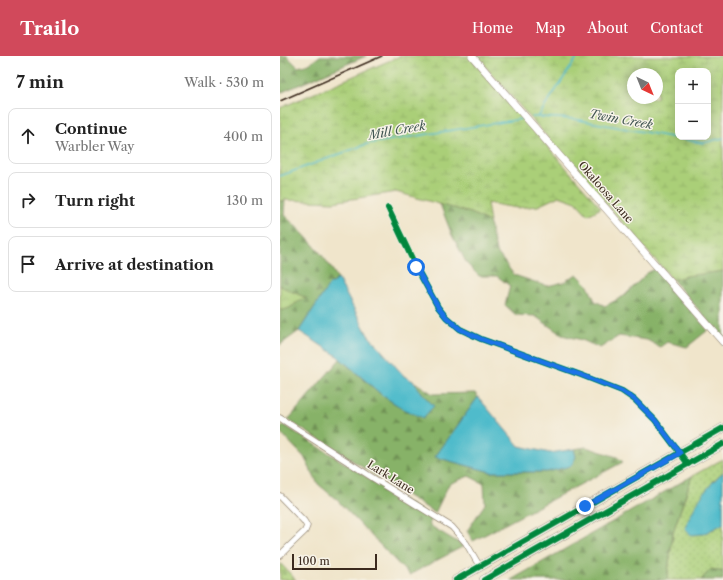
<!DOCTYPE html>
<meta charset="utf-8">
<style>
:root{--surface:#fff;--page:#f2f2f2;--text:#222;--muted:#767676;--line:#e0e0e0;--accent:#d1495b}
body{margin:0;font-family:"Libre Caslon Text",serif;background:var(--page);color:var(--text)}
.controls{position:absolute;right:12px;top:12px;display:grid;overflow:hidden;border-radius:8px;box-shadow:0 2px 10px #0003}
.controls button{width:36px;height:36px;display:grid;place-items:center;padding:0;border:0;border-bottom:1px solid var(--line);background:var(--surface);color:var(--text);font:20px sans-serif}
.compass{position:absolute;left:347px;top:12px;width:36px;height:36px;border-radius:50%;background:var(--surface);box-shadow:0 2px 10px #0003;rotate:137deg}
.scale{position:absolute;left:12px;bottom:10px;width:85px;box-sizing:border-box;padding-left:4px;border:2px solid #3b2a1e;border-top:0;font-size:11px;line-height:14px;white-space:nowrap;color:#3b2a1e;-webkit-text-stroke:3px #f7f3e8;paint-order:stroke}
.stop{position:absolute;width:12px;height:12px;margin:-9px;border:3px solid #1a73e8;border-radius:50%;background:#fff}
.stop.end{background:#1a73e8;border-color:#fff;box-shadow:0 1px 4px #0008}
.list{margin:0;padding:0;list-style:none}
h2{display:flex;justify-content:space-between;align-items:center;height:52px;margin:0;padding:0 16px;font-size:17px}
h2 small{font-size:13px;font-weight:400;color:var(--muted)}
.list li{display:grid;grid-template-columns:26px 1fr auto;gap:12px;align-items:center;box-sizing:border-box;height:56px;margin:0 8px 8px;padding:0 8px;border:1px solid var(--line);border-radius:8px}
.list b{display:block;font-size:15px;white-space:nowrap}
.list p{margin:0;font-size:13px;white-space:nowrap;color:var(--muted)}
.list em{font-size:13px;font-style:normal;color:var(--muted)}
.icon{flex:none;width:22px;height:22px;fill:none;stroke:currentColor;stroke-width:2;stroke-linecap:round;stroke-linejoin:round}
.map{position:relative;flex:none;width:443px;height:524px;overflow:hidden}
header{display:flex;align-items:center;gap:24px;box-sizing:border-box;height:56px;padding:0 20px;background:var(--accent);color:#fff}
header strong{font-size:19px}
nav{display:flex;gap:22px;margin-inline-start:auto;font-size:14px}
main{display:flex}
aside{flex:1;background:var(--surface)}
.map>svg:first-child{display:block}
</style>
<header>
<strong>Trailo</strong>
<nav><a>Home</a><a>Map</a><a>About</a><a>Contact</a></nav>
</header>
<main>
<aside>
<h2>7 min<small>Walk · 530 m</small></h2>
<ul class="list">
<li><svg class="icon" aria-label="ahead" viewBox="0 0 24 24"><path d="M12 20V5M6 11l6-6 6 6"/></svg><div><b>Continue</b><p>Warbler Way</p></div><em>400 m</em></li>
<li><svg class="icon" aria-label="right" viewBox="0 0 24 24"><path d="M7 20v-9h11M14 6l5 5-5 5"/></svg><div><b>Turn right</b></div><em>130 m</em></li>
<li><svg class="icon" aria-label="arrive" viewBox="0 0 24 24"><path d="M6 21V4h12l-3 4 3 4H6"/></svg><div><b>Arrive at destination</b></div></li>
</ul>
</aside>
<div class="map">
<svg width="443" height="524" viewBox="0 0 443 524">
<defs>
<pattern id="grass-dots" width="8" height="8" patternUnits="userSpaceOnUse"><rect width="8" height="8" fill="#aacf78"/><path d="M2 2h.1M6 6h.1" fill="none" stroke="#93b267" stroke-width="1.8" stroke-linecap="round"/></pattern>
<pattern id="forest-firs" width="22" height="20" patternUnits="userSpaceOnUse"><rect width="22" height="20" fill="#87b268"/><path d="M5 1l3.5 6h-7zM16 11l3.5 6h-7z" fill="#709155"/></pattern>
<pattern id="wetland-marsh" width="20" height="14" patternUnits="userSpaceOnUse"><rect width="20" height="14" fill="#aacf78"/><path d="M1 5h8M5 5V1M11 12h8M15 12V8" fill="none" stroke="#93b267"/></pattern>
<pattern id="cemetery-stones" width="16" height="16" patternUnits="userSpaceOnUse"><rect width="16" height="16" fill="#aacf78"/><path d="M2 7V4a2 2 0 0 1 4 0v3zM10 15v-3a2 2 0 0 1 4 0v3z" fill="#93b267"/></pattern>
</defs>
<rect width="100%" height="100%" fill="#f7f3e8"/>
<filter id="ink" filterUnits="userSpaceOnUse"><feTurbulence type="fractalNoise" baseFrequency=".025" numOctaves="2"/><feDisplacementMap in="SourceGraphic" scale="8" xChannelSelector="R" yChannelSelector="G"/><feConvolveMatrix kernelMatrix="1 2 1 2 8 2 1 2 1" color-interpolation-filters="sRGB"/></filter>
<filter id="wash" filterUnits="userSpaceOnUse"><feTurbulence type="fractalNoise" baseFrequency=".012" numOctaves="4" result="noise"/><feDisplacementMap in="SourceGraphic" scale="16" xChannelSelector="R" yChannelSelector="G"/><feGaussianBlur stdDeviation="0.9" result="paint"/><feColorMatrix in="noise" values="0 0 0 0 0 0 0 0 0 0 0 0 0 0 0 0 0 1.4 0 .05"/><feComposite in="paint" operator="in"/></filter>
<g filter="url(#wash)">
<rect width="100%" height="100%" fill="#f0e5cb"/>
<polygon fill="url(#grass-dots)" stroke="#727c4b" points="443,403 443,416 433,425 423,478 443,468 443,516 431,513 421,524 387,524 393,476 412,420"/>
<g fill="url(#forest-firs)" stroke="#616e43">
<polygon points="0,0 7,0 18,11 29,8 40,0 86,0 0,37"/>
<path d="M5 144 4 159C24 178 44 198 58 223L49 229 19 275 0 289V254C14 253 13 246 26 242L0 230V145Z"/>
<polygon points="160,148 191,157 209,165 216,195 234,219 267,230 284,226 297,218 307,228 315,245 325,250 344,240 367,217 375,213 428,274 407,291 387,286 380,291 367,284 339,280 320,292 302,284 282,279 255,260 236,259 225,249 230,230 217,220 199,220 187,208 172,179"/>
<polygon points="443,215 443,282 393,224 405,220"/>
<polygon points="60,303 103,340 125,354 154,350 146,342 133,325 153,338 195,337 198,341 155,401 211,416 267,416 296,401 294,393 306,391 337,401 343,406 193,485 187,475 205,448 204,428 189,420 169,428 155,457 8,364"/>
<polygon points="4,369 152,462 149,469 184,490 129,519 57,444 38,428 24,401 0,376 0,373"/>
<polygon points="412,420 393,476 387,524 231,524"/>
<polygon points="431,513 443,516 443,524 421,524"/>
</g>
<g fill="url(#wetland-marsh)" stroke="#727c4b" fill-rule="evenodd">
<polygon points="120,0 189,0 321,152 308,159 296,146 279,140 258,150 237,152 207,147 210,166 191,157 116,136 53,146 5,144 0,145 0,52"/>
<path d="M196 0H443V215L405 220 393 224ZM398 15H428V81H398ZM353 18H377V42H353Z"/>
<path d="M0 230 26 242C15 245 13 254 0 254Z"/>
</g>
<polygon fill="url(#cemetery-stones)" stroke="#727c4b" points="0,507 16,524 0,524"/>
<g fill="#50bbcb" stroke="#467274">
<polygon points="58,223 88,279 124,320 133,325 146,342 154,350 143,362 125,354 103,340 56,299 19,275 49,229"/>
<polygon points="198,341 239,390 270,397 294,393 296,401 291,410 267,416 211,416 155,401"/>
<path d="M443 416V468L423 478 411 479 405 472C413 451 426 431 443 416Z"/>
</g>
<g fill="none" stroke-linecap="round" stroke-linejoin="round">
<g stroke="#50bbcb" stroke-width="1.5">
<polyline points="252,61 258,61 294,63 423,87 443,82"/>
<polyline points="258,61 298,0"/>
<polyline points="0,120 87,88 241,63"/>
</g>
</g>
</g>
<g filter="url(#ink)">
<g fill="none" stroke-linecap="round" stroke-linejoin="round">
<g stroke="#968874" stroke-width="7">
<g id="minor">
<polyline points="108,152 136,211 158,251 166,261 180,273 201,283 301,319 342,335 355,344 375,364 408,408"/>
<polyline points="0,362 93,422 172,471 186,487 200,511"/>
<polyline points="0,440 24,465 27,470 25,475 0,499"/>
</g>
</g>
<g stroke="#968874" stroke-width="8">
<polyline id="tertiary" points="192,0 443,286"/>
</g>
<g stroke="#968874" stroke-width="10">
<g id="primary">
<polyline points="176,524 443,372"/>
<polyline points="204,524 443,388"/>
</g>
</g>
<use href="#minor" stroke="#fff" stroke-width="5.5"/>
<use href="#tertiary" stroke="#fff" stroke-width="7"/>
<use href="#primary" stroke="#fff" stroke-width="9"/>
<polyline stroke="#3b2a1e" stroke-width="1.5" points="0,45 102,0"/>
<g stroke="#f7f3e8" stroke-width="8">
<g id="cycleway">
<polyline points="108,152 136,211 158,251 166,261 180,273 201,283 301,319 342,335 355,344 375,364 408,408"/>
<polyline points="176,524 443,372"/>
<polyline points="204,524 443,388"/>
</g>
</g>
<use href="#cycleway" stroke="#00873e" stroke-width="6"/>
</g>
</g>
<g fill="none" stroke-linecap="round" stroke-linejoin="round" filter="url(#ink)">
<polyline stroke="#1a73e8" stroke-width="5" points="136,211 158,251 166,261 180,273 201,283 301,319 342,335 355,344 375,364 400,397 305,450"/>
</g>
<g text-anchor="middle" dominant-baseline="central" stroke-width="3" stroke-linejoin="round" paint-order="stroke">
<g font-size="11" fill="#3b2a1e" stroke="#f7f3e8">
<text transform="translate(326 136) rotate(49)">Okaloosa Lane</text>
<text transform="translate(111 421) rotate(32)">Lark Lane</text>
</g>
<g font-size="12" font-style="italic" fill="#415652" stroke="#f7f3e8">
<text transform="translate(341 63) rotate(10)">Twin Creek</text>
<text transform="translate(117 74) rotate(-10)">Mill Creek</text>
</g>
</g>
</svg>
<div class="controls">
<button>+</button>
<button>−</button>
</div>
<svg class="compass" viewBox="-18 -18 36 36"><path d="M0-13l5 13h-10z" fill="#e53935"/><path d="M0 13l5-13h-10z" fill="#767676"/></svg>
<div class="scale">100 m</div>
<div class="stop" style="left:136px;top:211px"></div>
<div class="stop end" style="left:305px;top:450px"></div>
</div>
</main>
